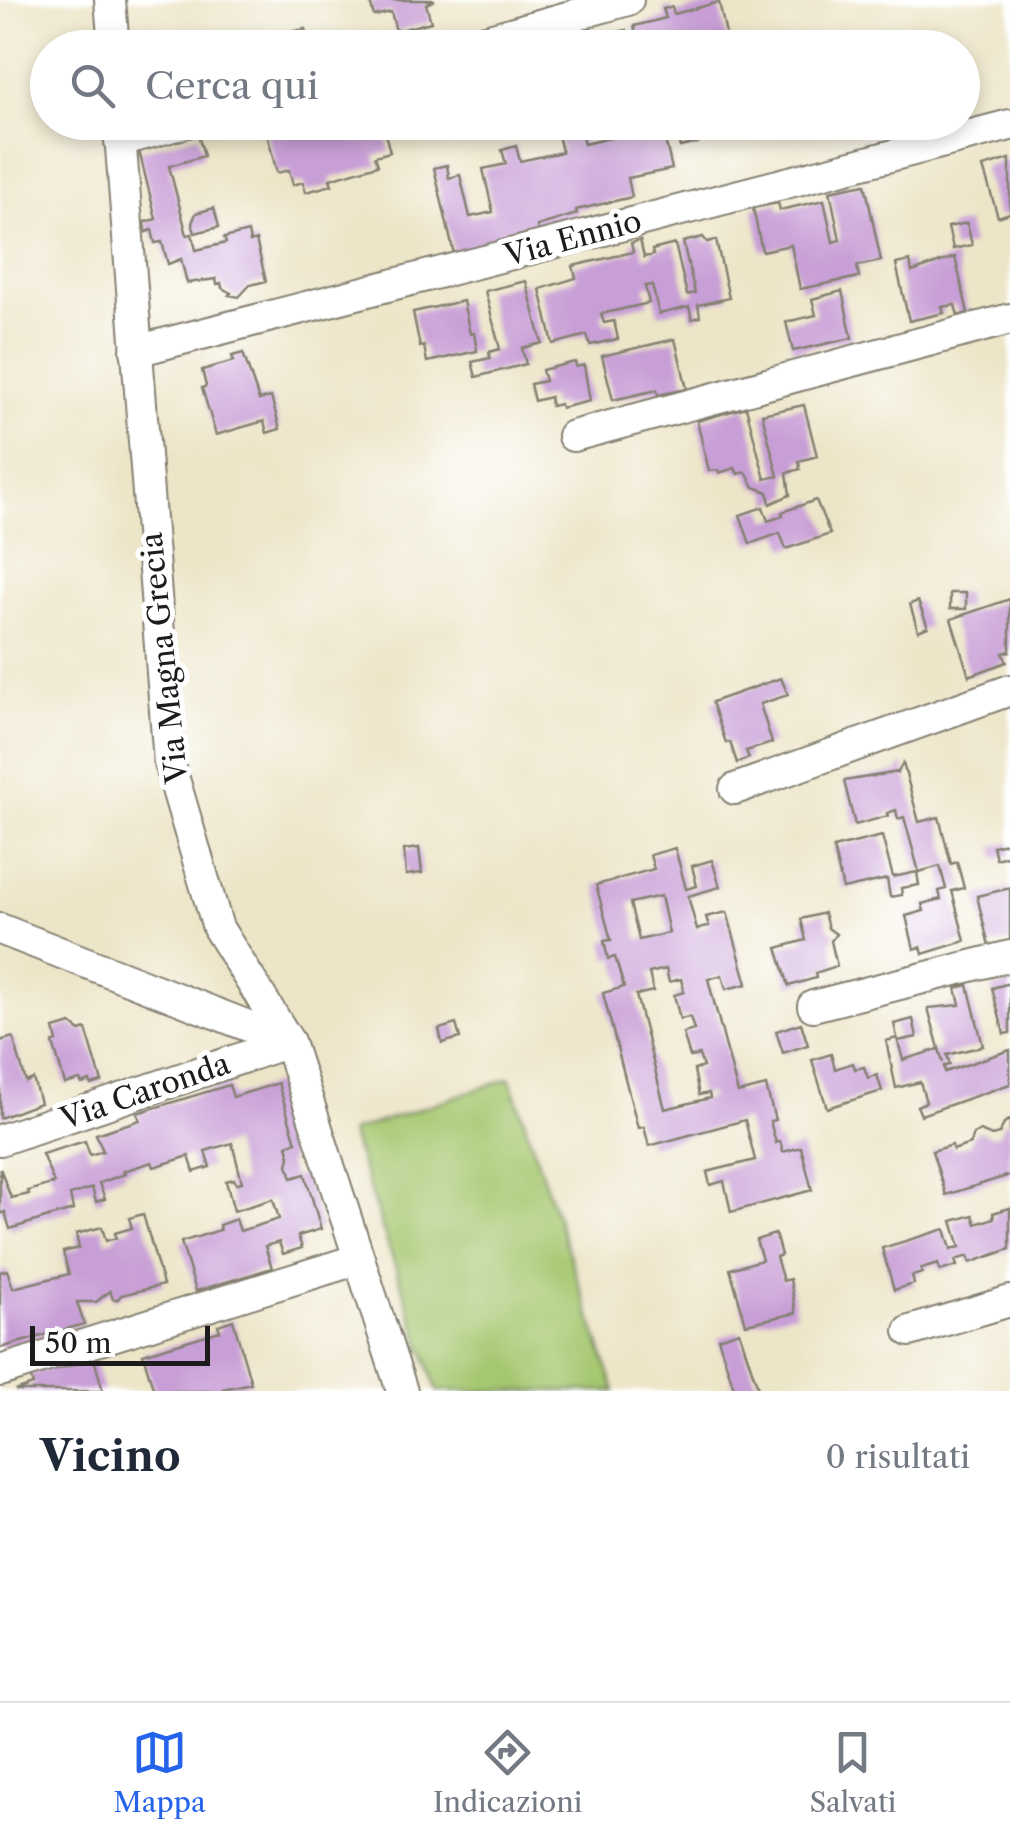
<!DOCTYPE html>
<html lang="it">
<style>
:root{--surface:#fff;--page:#f6f6f7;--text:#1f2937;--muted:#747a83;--line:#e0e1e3;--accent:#2563eb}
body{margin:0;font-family:"Libre Caslon Text",serif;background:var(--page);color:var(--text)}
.scale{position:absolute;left:30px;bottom:25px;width:180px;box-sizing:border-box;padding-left:10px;border:5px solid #1c1c1c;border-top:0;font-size:28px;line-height:35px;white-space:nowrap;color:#1c1c1c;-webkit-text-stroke:8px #fff;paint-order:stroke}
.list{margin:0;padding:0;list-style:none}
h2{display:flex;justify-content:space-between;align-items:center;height:130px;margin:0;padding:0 40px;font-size:42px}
h2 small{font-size:32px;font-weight:400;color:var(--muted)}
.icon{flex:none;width:55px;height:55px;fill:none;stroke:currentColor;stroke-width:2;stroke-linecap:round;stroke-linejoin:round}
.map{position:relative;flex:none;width:1010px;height:1391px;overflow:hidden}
.search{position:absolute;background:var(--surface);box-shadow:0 5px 15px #0003;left:30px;right:30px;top:30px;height:110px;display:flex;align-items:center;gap:25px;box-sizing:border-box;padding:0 35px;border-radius:55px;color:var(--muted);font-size:38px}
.sheet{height:310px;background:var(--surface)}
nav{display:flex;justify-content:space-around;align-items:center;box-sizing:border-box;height:140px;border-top:2px solid var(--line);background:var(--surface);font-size:28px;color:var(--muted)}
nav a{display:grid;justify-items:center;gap:5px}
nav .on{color:var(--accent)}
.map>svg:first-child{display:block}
</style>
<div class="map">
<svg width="1010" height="1391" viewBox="0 0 1010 1391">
<rect width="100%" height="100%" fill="#fff"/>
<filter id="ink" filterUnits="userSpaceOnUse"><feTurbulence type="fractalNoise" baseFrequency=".01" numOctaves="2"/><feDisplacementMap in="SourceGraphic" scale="20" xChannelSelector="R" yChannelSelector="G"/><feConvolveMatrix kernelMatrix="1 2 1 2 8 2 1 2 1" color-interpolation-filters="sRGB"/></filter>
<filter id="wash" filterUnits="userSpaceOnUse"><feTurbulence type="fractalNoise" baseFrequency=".0048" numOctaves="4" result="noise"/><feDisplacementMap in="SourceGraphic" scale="40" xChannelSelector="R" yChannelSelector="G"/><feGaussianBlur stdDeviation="2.25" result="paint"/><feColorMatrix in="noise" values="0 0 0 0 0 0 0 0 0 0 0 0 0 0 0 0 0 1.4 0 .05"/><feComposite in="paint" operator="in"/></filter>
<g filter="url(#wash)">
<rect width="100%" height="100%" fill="#ede5c8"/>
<polygon fill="#a5c770" stroke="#607246" stroke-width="2.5" points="510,1078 615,1391 437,1391 350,1132"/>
<g id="blocks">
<g fill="#c89ed6" fill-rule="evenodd">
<polygon points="380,0 435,0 426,4 431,22 396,31 391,12 374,16 370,2"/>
<polygon points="719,2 729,48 639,48 634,26 666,18 663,9 672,7 674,14"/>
<polygon points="306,29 310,48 292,48 289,32"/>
<polygon points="590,29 592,38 626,30 630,48 525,48"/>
<polygon points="928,34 932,48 917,48 915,38"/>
<polygon points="158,36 161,48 132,48 131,41"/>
<polygon points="294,122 299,122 300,127 315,122 382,122 390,152 375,156 378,165 330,179 332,185 306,192 303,182 293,185 289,170 277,173 266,130"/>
<polygon points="656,122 692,122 698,143 680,147 674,127 663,131 672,169 628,178 632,197 576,210 577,214 537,226 539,235 454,254 434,168 447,165 449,178 460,175 470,217 493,212 483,169 506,164 502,150 516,146 520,161 562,152 558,134 580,129 584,144 618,136 628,132 627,125"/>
<polygon points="198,135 204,156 169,166 187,235 192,234 196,250 226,243 224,238 248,232 250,242 256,240 266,281 250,285 239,297 229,295 231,293 222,288 221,283 217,284 216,279 187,283 181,259 168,264 162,242 155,243 152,230 146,232 145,222 156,219 139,151"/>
<polygon points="1010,159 1010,213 998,217 983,167"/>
<polygon points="865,184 881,261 857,266 859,277 800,289 791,245 762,251 753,208 778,203 780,210 824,200 833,242 840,240 830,191"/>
<polygon points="214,208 219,227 195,233 192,223 196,213"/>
<polygon points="967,223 972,245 953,249 948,227"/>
<polygon points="703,237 707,242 716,240 729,298 698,305 700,317 692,319 689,307 659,314 652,285 645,286 649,303 601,314 604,323 614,321 618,339 590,345 587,335 553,344 540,289 576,278 573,266 633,252 631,243 640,240 644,257 653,255 652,250 675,244 687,295 695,293 683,242"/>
<polygon points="955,257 968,313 958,316 955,305 942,307 944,313 909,321 896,264 910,261 912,272"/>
<polygon points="526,281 542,343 522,348 526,364 476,377 472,362 490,358 489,352 500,349 485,291"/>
<polygon points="842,291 852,338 793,351 786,322 816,315 812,299"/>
<polygon points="463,301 470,334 474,333 477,351 427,362 424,346 420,347 413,312"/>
<polygon points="675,339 687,389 658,395 657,390 613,400 602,356"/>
<polygon points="243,353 259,400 271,397 280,429 267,433 264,421 216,435 202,388 206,386 202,370 234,361 232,356"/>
<polygon points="575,362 576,367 584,365 590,401 561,408 560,404 551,406 550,397 534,401 530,384 545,381 542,370"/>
<polygon points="804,405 817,456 799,461 800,469 787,473 790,495 770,504 768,492 754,487 746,472 738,474 735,468 719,473 718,470 709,471 697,421 746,407 765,479 778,476 762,414"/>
<polygon points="816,500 830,534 786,549 780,533 750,544 740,515 763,507 768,521 783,516 782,512"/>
<rect x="950" y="593" width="16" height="16"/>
<polygon points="1010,599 1010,651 1003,653 1007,662 969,676 951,619"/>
<polygon points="918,601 928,627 918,631 910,604"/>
<polygon points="781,678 788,695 760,704 772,743 746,751 749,758 737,763 730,742 726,743 712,702"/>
<polygon points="903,763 919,822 939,817 951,864 957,862 964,888 952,891 965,941 923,954 921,947 914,949 906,916 924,911 922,904 941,899 939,891 946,889 940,866 919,872 904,817 898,819 896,810 887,813 888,816 855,825 844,781 898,772"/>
<polygon points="882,836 893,877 917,872 919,885 901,888 902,895 890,897 887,879 843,889 833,848"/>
<polygon points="1010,842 1010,855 996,859 993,846"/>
<polygon points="419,848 422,873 406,875 404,850"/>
<path d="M675 848 686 889 697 886 692 866 712 860 720 887 688 896 697 930 709 926 706 917 727 912 747 984 726 989 722 975 708 979 738 1093 766 1086 775 1120 770 1121 776 1143 780 1141 783 1152 801 1147 812 1190 731 1212 724 1181 710 1185 707 1172 755 1160 745 1120 649 1146 644 1127 638 1128 603 993 624 987 615 957 608 959 604 941 611 940 596 885 654 869 650 855ZM661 896 669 933 639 940 630 903ZM666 969 669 982 681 979 684 992 674 995 680 1019 690 1017 694 1030 683 1033 690 1057 699 1055 703 1067 694 1070 699 1095 709 1093 710 1098 665 1109 636 995 653 991 649 973Z"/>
<polygon points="1010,888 1010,941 989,946 977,896"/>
<polygon points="824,913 828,928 836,934 831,941 837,966 815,973 816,978 789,986 777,948 806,940 801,919"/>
<polygon points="1010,983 1010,1033 1004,1034 992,988"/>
<polygon points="968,985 983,1046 947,1055 950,1065 944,1066 945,1072 1010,1050 1010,1084 921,1115 917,1106 926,1102 920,1082 896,1088 886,1041 897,1038 903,1060 939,1049 943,1063 928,1008 960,1005 956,988"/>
<polygon points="913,1019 917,1037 898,1041 894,1024"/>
<polygon points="801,1023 808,1045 783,1053 776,1031"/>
<polygon points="71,1024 80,1031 86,1029 102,1082 91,1085 90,1081 82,1084 80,1080 65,1084 53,1043 57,1041 54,1029"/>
<polygon points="456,1024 460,1038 442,1043 439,1029"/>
<polygon points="13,1037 26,1082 33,1079 40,1103 0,1118 0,1041"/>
<polygon points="831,1054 835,1069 853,1063 855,1069 864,1067 868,1078 877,1075 882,1091 827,1108 812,1060"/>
<polygon points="278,1083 296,1142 287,1145 290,1157 288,1165 292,1178 305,1174 321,1229 298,1236 302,1248 283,1254 279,1242 265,1246 272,1268 196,1291 181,1242 220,1230 219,1225 236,1219 240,1231 279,1219 273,1199 234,1211 226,1181 234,1179 236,1184 242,1182 232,1143 205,1151 210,1167 194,1172 189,1156 154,1167 152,1162 123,1171 125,1174 99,1183 105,1199 96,1202 92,1188 70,1195 73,1210 52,1216 10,1229 5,1212 0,1214 0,1168 11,1198 29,1194 28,1191 54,1183 42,1154 85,1141 90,1155 103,1151 96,1134 140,1120 137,1113 229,1085 233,1097"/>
<polygon points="1010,1120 1010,1175 946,1195 932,1151 952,1145 953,1150 970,1144 973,1134 980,1131 992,1136 999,1134 1005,1122"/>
<polygon points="1010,1208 1010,1249 970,1263 968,1256 955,1260 957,1266 940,1271 938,1264 921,1269 922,1273 912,1276 914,1284 894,1290 882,1248 945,1229 951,1249 960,1247 952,1221 973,1215 976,1224 994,1218 993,1213"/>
<polygon points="143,1214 163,1285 121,1295 118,1299 113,1299 110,1291 96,1302 77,1302 84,1324 0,1348 0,1272 7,1270 13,1288 69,1274 63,1252 79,1248 76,1234 102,1227 106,1241 116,1238 115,1233 132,1228 129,1218"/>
<polygon points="775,1234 781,1255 776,1257 783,1281 790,1279 796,1313 746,1324 730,1269 762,1260 756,1240"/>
<polygon points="233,1320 251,1383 223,1389 224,1391 154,1391 143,1354 220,1331 218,1325"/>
<polygon points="739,1331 759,1391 735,1391 718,1338"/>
<polygon points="93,1355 103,1391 15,1391 33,1385 30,1374"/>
</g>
</g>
</g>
<g filter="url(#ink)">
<use href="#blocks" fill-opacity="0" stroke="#848072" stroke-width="2.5"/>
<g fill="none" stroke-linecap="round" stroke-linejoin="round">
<g stroke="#848072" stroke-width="34">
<g id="minor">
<polyline points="110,0 114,48"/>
<polyline points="457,48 628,0"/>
<polyline points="119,122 169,762 218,928 289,1042 402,1391"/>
<polyline points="120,141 187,122"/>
<polyline points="136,351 1010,125"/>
<polyline points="573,436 1010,319"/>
<polyline points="735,789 1010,690"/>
<polyline points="0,929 289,1042"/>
<polyline points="813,1006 1010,956"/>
<polyline points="0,1140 289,1042"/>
<polyline points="910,1331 1010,1301"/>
<polyline points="0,1371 359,1259"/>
</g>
</g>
<use href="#minor" stroke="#fff" stroke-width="30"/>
</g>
</g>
<g text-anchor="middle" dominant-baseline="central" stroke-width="10" stroke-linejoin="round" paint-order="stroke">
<g font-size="30" fill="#1c1c1c" stroke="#fff">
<text transform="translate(573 238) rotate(-15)">Via Ennio</text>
<text transform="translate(164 658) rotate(-96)">Via Magna Grecia</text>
<text transform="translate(145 1091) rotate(-19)">Via Caronda</text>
</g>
</g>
</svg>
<div class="scale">50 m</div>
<div class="search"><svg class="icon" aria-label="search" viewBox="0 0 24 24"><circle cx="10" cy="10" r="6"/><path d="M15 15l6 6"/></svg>Cerca qui</div>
</div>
<section class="sheet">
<h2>Vicino<small>0 risultati</small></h2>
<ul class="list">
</ul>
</section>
<nav>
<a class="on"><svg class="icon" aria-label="map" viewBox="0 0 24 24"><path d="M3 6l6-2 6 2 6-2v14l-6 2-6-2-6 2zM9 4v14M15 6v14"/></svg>Mappa</a>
<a><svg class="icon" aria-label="directions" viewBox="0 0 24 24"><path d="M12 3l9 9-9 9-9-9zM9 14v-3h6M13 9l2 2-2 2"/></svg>Indicazioni</a>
<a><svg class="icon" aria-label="saved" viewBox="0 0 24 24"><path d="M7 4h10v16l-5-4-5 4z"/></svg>Salvati</a>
</nav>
